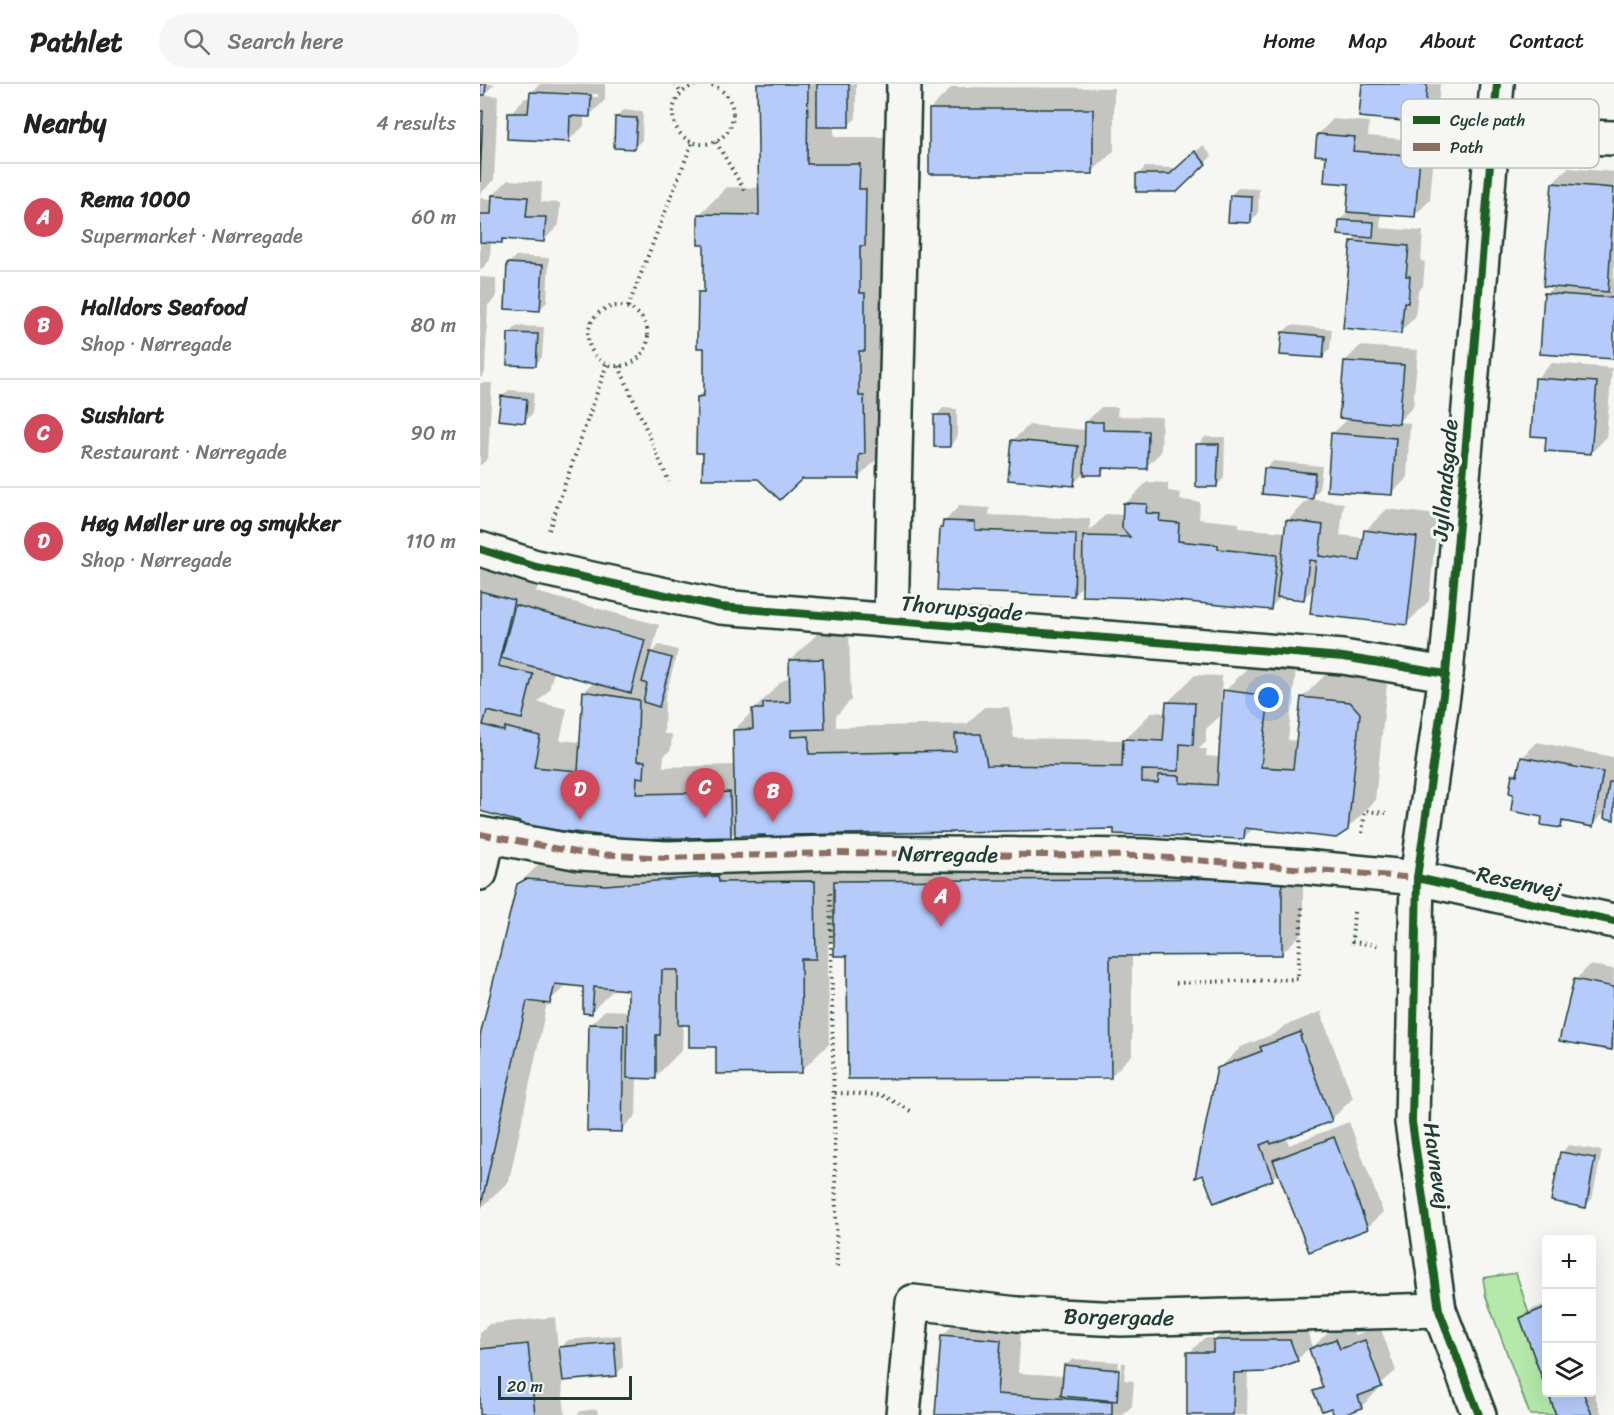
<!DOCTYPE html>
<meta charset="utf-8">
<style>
:root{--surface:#fff;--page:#f6f6f6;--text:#222;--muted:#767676;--line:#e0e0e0;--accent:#d1495b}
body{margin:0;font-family:Sriracha,sans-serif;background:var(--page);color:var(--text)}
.controls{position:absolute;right:18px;bottom:18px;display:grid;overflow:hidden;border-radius:6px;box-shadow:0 6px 24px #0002}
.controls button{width:54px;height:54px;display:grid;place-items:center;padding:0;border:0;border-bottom:2px solid var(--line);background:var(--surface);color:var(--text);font:30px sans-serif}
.scale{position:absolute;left:18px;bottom:15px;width:134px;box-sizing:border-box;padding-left:6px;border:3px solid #1f3d34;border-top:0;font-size:16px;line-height:21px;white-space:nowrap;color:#1f3d34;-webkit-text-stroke:4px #f6f6f2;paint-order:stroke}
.you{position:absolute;left:789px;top:614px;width:21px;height:21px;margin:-15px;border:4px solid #fff;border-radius:50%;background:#1a73e8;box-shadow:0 0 0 9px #1a73e833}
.badge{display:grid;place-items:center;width:39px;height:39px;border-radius:50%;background:var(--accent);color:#fff;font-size:20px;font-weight:700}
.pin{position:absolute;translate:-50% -50px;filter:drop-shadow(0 2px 3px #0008)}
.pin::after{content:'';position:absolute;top:32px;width:21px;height:18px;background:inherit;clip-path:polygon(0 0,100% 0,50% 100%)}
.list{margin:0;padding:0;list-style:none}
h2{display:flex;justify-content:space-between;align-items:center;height:78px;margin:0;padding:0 24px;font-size:26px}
h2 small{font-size:20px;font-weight:400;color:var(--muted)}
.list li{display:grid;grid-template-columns:39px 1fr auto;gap:18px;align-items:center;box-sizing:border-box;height:108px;padding:0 24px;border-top:2px solid var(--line)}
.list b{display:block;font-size:22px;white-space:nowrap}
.list p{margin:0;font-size:20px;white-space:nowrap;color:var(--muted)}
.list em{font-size:20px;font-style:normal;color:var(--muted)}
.icon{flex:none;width:33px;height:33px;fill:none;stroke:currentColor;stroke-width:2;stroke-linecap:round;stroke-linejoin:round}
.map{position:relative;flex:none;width:1134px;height:1331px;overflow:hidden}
header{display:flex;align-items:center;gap:36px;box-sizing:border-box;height:84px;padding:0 30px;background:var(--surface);border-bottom:2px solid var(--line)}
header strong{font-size:28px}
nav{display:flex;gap:33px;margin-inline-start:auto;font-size:21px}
.search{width:420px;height:54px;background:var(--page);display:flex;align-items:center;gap:15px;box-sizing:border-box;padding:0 21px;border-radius:33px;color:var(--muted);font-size:22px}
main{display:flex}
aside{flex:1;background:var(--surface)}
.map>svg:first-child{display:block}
</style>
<header>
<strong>Pathlet</strong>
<div class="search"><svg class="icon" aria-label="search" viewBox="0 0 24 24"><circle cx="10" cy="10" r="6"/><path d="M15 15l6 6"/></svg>Search here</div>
<nav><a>Home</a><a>Map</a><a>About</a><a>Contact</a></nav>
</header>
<main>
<aside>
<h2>Nearby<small>4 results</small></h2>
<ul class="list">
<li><span class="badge">A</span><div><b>Rema 1000</b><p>Supermarket · Nørregade</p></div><em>60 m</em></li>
<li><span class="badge">B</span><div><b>Halldors Seafood</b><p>Shop · Nørregade</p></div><em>80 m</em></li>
<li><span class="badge">C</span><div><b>Sushiart</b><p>Restaurant · Nørregade</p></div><em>90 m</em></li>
<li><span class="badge">D</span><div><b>Høg Møller ure og smykker</b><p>Shop · Nørregade</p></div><em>110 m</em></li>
</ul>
</aside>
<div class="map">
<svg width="1134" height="1331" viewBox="0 0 1134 1331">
<rect width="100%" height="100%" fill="#f6f6f2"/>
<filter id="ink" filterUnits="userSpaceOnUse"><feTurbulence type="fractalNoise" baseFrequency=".0167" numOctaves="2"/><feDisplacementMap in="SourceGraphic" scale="12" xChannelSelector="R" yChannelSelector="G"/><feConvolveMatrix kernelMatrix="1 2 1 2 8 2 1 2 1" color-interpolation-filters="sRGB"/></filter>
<g filter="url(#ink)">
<polygon fill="#b4e9aa" stroke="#6a936f" stroke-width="1.5" points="1036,1189 1049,1230 1040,1234 1076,1331 1050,1331 1006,1213 1003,1194"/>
<g fill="#0003" fill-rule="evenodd">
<polygon points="0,0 15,0 3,11 18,12 14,96 0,110"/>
<path d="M60 0H125V16L109 32 104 31V42L88 57 30 29 45 14H51V9ZM63 8 118 10V13L63 11Z"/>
<polygon points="278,0 376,0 376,34 368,42 354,42 354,53 407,53 406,366 378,394 279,393 218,313 225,306 225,262 219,209 225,203 225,159 219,131 247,103 281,104 281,79 278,79"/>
<polygon points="883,0 960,0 958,22 943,37"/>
<polygon points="472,3 634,4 634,67 612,88 450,25"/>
<polygon points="144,26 163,27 162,56 155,63 136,33"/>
<polygon points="853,35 889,38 888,52 955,58 950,116 935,131 901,129 900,144 943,147 941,177 945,178 943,202 938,207 935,233 920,248 872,158 879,151 860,136 870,126 871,99 848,71 838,50"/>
<polygon points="723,61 732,72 697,106 658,91 665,83 699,84"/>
<polygon points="1088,84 1134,88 1134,274 1066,210 1074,202 1073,99"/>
<polygon points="28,96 62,98 61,118 80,119 79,141 64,156 25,154 21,158 11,157 10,176 0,187 0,114 13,115 13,111"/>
<polygon points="758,104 779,105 778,130 770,138 751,111"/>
<polygon points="36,172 69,174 67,218 59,226 28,180"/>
<polygon points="0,193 16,194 16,214 8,221 5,289 0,294"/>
<polygon points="811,241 852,245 850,265 842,273 803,248"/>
<polygon points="37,242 64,243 62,273 55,281 30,249"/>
<polygon points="880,262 938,266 933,323 918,338 930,339 927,394 912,409 852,350 869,334 865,277"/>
<polygon points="1072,279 1132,284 1126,354 1111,369 1067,352 1057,294"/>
<polygon points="0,299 12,299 8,374 0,382"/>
<polygon points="29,306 54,308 52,330 44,338 22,313"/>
<polygon points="621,323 638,323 637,332 682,333 681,368 666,383 628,382 621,390 604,389 593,400 533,356 549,341 606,346 606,338"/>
<polygon points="463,324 477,325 477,354 470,362 456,332"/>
<polygon points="725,353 745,353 744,394 737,402 718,361"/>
<polygon points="793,377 842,382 839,406 830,415 864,419 860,451 884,454 885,447 907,425 958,431 949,517 927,539 834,504 823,515 802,512 790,524 603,501 593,511 464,442 464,438 479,422 510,424 509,431 610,435 610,447 626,430 644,431 645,420 667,398 688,399 688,407 701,409 700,416 720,418 719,435 759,439 759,444 806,448 807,437 831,413 786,385"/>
<path d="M0 473 61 489 56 508 179 541 172 568 179 561 198 566 185 614 184 650H192L191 665 184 672 183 683 255 681 254 646 301 598 311 592V576L338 549 369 548 371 616 356 632V643L487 640 504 623H529L534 654 644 656 672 628 687 629V619L715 591 742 592 740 632 726 645V658L719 665H727L726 672 740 673 745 607 772 579 816 585 808 656 818 657 822 614 850 586 898 591 907 601 895 717 867 745 774 744 764 753 636 744 324 749 309 764 286 749 256 746 250 752 42 737 0 725ZM74 587 115 597 104 608 101 658 80 656 87 625 58 618 69 606Z"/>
<polygon points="1057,658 1133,673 1134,668 1134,734 1126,727 1112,741 1087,736 1080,743 1035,709 1034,691 1040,685 1042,674"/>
<polygon points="362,770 362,790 377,776 823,772 823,848 801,870 652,871 652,971 630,993 369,871 355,854 348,861 349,960 321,987 237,962 211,940 203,940 202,966 175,993 157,993 156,1031 141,1046 110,941 125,926 150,927 150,904 136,903 111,928 105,901 88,900 67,919 29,1097 0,1125 0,962 38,801 66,773"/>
<polygon points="1110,881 1134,885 1134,969 1134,965 1081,956 1095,896"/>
<polygon points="843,927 841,930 873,1014 851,1036 806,1053 809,1061 869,1038 903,1128 888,1143 830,1166 800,1088 792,1095 739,985 761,963 796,949 804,942"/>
<polygon points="1089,1061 1122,1067 1112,1115 1105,1123 1082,1068"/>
<polygon points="1066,1220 1066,1301 1041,1234 1049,1227"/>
<polygon points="484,1230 542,1234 538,1289 585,1292 585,1282 593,1275 639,1278 637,1296 640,1296 642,1279 646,1279 644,1296 654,1297 652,1322 643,1331 457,1331 462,1252"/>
<polygon points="75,1233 78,1266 88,1256 141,1251 143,1283 136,1291 82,1296 85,1331 0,1331 0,1249 9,1240"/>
<polygon points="825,1241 833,1263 846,1250 871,1241 875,1251 900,1242 916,1287 895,1304 897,1307 882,1322 855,1331 852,1322 835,1308 843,1300 830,1263 817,1276 768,1287 767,1331 709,1331 709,1269 724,1254 737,1254 750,1242"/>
<polygon points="1112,1304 1122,1331 1078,1331 1069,1308 1112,1308"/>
<polygon points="117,1325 118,1331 97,1331 101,1327"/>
</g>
<g fill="#b7cbfb" stroke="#1f3d34" stroke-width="1.5">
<polygon points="0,0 6,0 5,11 0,11"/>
<polygon points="277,0 328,0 327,80 380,80 379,105 386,105 385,162 380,162 380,209 385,209 385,267 379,267 379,312 384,312 385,370 379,371 379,395 322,395 300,416 278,395 222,395 223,369 216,369 217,313 224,312 224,264 217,264 218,208 224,208 224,161 218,161 218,130 279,131"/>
<rect x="337" y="0" width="32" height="43"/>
<polygon points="882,0 947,0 944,39 879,33"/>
<polygon points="50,8 111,11 110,33 90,32 89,58 27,55 28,29 48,29"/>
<rect x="449" y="25" width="164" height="65"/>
<polygon points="0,27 3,27 0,98"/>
<polygon points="135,33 157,34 155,65 134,64"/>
<polygon points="837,50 875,53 873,67 940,72 935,133 867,128 869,100 844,98 846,72 835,71"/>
<polygon points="715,67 726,80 697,108 656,108 656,90 690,90"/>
<polygon points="1072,99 1134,104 1128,208 1063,202"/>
<polygon points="12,111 48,113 46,133 66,133 64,158 22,155 22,159 0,158 0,130 11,130"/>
<polygon points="750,111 772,112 771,139 748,138"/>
<polygon points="859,136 894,138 893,154 858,151"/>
<polygon points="871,157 929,162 926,192 930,192 928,219 924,218 921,250 863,244"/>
<polygon points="27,179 63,181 60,227 25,225"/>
<polygon points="1064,209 1134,214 1134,275 1060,270"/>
<polygon points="802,248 845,252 843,274 800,271"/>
<polygon points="28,249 58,250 56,282 27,281"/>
<polygon points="864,277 924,281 919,340 859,334"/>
<polygon points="1055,294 1117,298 1111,370 1065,367 1066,353 1051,352"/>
<polygon points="21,312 47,315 45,339 18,336"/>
<rect x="454" y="331" width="16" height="32"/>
<polygon points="605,338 623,338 623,346 668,347 667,385 622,384 622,391 604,391"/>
<polygon points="851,349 916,354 912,411 847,407"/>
<polygon points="532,356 598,362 594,402 528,396"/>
<polygon points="716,360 739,360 737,403 716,403"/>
<polygon points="784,384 835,389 833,415 782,410"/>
<polygon points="643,419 667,420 666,429 680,430 679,437 699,439 698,457 738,461 738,465 797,471 791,526 666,514 602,512 603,452 650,453 642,444"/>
<polygon points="806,436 843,441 839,472 880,477 884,446 937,453 927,541 830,530 836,477 829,476 824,516 797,513"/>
<polygon points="463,437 495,438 495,446 596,450 594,512 457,507 460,444 462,444"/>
<polygon points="0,507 34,516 18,582 53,590 42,635 7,627 3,641 24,647 25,643 60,652 54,683 98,687 103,607 159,616 157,677 165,677 164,694 157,693 156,710 250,708 251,753 155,755 39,742 40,738 0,727"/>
<polygon points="35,521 165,556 151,609 21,574"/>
<polygon points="170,568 192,574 179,623 163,618 167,600 162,598"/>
<polygon points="343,575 345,645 311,646 311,653 329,652 329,670 476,667 475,650 501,650 507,681 642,683 643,655 683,657 686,618 715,619 713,661 700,660 699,687 662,686 662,698 678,699 679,691 700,692 700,699 737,701 743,606 789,612 781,683 813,685 821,613 870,618 880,629 868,746 856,754 765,744 764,755 634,750 634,745 310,751 310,765 285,766 285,751 255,752 253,646 273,645 272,625 283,625 283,619 310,618 309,576"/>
<polygon points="1041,673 1123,688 1113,743 1082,737 1081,744 1061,741 1062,733 1031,727 1033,710 1029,709 1032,690 1037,691"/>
<polygon points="1129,698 1134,698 1134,736 1124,734"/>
<polygon points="238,792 239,798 335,797 336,875 321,875 322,989 236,990 236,963 209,963 209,941 198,941 198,886 182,886 180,951 176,951 176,995 147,994 148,906 114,903 112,930 103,929 103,903 75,900 70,920 47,917 0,1126 0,952 37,800 46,795 125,801"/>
<polygon points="802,794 802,871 630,872 631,994 368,995 367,872 354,872 354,797"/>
<polygon points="1094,895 1134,903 1132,966 1079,957"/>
<polygon points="109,940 144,941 142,1048 107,1047"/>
<polygon points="821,948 822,951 820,952 852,1037 791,1060 790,1057 780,1061 793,1096 734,1119 723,1091 715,1094 737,984 782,967 780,963"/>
<polygon points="854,1053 888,1145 829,1168 793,1076"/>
<polygon points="1080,1068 1115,1074 1106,1124 1071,1117"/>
<polygon points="1066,1223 1066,1305 1040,1234"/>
<polygon points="461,1251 521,1256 517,1310 632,1318 632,1331 455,1331"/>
<polygon points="856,1255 860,1265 885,1256 902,1303 878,1312 882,1324 863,1331 854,1331 851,1324 842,1327 833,1307 843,1304 829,1265"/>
<polygon points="733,1256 810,1256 818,1277 787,1288 754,1289 753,1331 707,1331 707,1268 733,1268"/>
<polygon points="134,1258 137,1292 83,1297 79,1263"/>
<polygon points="48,1260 55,1331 0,1331 0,1265"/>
<polygon points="584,1281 639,1286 637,1317 581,1312"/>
<polygon points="1068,1308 1103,1308 1112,1331 1076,1331"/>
</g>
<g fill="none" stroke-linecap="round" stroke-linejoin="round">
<g stroke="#1f3d34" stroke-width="38">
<g id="street">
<polyline points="1013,51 1134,54"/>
<polyline points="0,465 56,483 241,523 863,573 966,590"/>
<polyline points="411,536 424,0"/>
<polyline points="0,750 100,769 187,774 349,769 665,772 824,783 937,794 1134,837"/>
<polyline points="0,789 8,752"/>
<polyline points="423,1331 433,1218 537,1230 641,1235 959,1226"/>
<polyline points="999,1331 959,1226 932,1038 937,794 966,590 1017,0"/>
</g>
</g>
<g stroke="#1f3d34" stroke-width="4" stroke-dasharray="1.5 4.5" stroke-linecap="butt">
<polyline points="196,0 201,10"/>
<circle cx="223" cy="30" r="30"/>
<polyline points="236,58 266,109"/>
<circle cx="138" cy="252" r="30"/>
<polyline points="148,223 212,59"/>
<polyline points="139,282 189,398"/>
<polyline points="69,446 127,280"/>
<polyline points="882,749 885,727 906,729"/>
<polyline points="350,809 357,1184"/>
<polyline points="874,828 872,858 898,861"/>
<polyline points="696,899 818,895 822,822"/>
<polyline points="355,1009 402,1011 431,1027"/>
</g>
<use href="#street" stroke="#f6f6f2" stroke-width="33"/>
<polyline stroke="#8d6e63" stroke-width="6" stroke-dasharray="12 6" stroke-linecap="butt" points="0,750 100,769 187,774 349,769 665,772 937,794"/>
<g stroke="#f6f6f2" stroke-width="11">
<g id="cycleway">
<polyline points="0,465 56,483 241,523 863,573 966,590"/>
<polyline points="937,794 1134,837"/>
<polyline points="999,1331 959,1226 932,1038 937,794 966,590 1017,0"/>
</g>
</g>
<use href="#cycleway" stroke="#1b5e20" stroke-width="8"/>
</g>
</g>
<g text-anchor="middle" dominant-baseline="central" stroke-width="6" stroke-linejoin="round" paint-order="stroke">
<g font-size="22" fill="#1f3d34" stroke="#f6f6f2">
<text transform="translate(965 396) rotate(-85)">Jyllandsgade</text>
<text transform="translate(482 524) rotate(5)">Thorupsgade</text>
<text transform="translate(468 770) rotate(1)">Nørregade</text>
<text transform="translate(1039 798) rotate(12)">Resenvej</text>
<text transform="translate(957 1082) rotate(82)">Havnevej</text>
<text transform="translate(639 1233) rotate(1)">Borgergade</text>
</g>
</g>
<rect x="921" y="15" width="198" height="69" rx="9" fill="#f6f6f2" stroke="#b6beb9" stroke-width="1.5"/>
<rect x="933" y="32" width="27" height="8" fill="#1b5e20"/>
<rect x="933" y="59" width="27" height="8" fill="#8d6e63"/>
<g font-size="16" fill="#1f3d34">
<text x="970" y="42">Cycle path</text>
<text x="970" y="69">Path</text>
</g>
</svg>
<div class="controls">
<button>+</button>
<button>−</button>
<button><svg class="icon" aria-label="layers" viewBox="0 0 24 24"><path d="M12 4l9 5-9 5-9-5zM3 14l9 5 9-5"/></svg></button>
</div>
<div class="scale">20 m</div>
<div class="you"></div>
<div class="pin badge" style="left:461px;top:843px">A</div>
<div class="pin badge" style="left:293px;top:738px">B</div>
<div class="pin badge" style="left:225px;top:734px">C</div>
<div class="pin badge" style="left:100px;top:736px">D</div>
</div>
</main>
